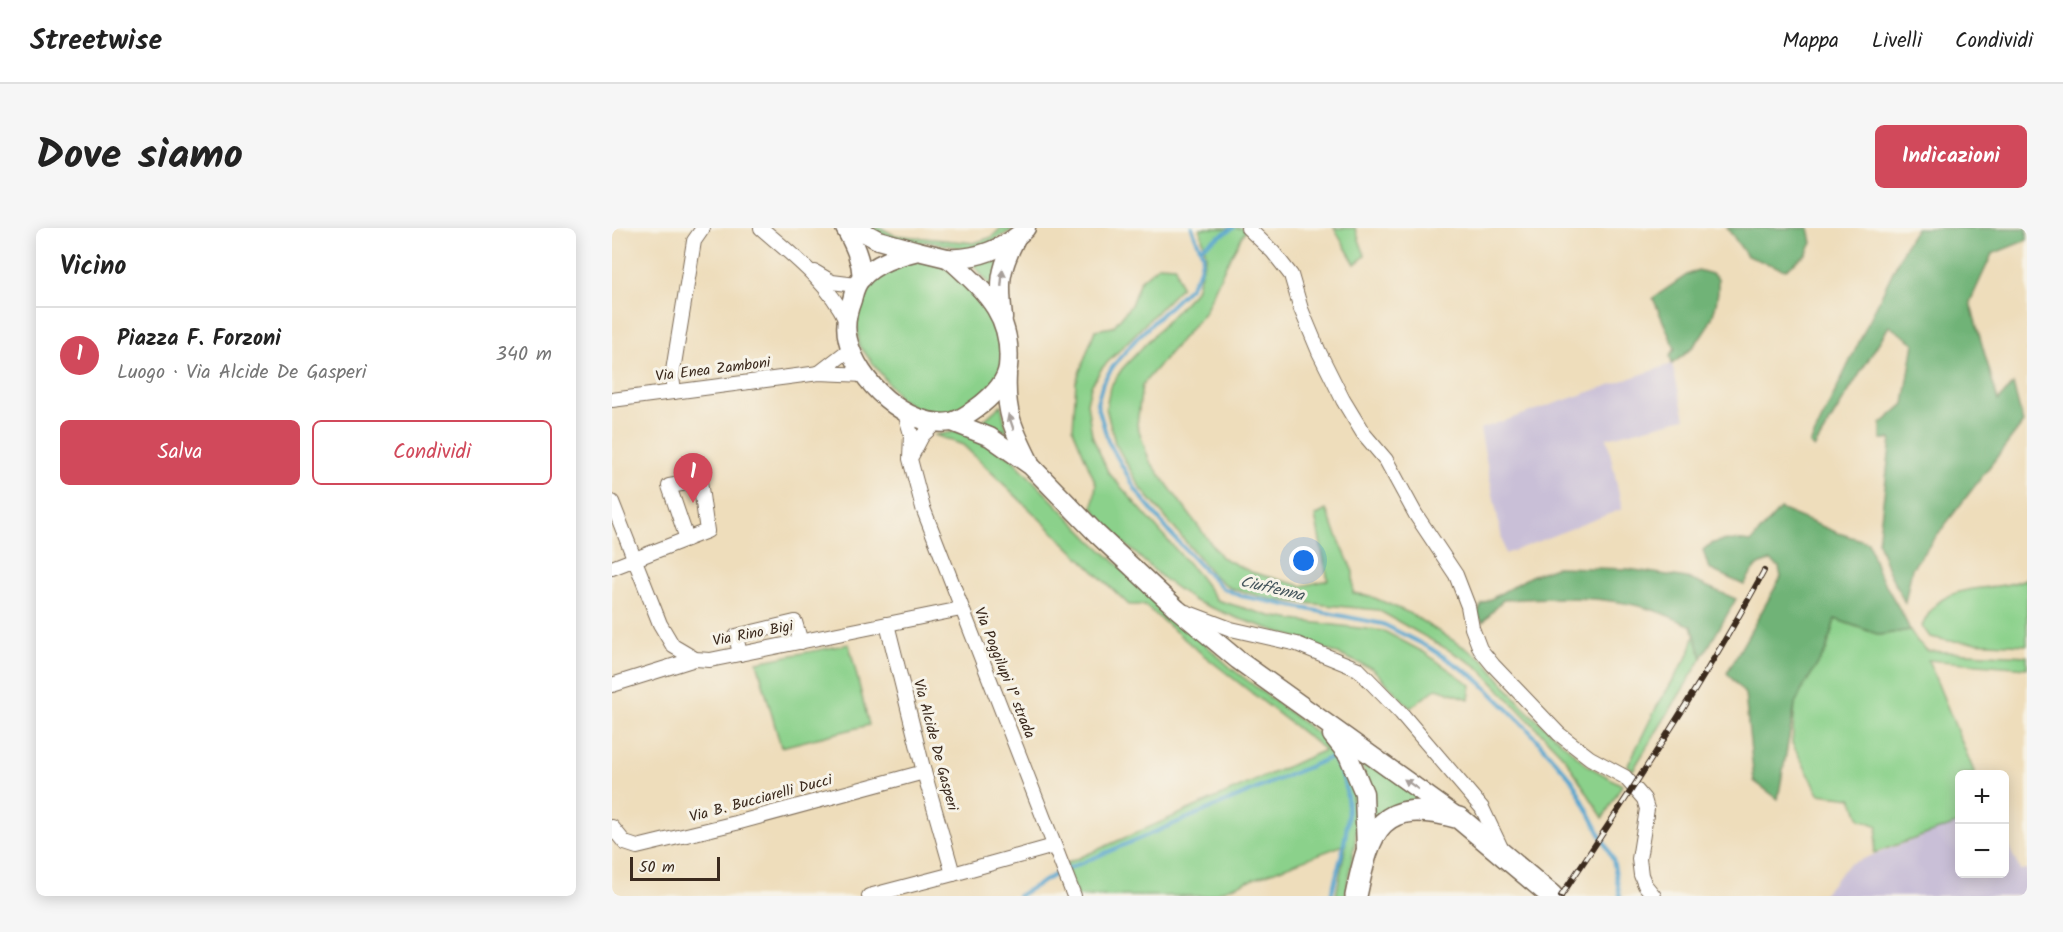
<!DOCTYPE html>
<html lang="it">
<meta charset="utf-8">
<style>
:root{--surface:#fff;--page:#f6f6f6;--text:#222;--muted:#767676;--line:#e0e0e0;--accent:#d1495b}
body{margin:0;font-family:Kalam,sans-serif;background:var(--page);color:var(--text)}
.controls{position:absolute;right:18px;bottom:18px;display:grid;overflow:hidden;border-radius:9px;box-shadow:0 3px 15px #0003}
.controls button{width:54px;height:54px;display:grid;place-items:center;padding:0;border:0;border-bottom:2px solid var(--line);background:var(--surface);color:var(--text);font:30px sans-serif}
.scale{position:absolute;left:18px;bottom:15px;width:90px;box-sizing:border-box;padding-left:6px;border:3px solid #3b2a1e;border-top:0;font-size:16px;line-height:21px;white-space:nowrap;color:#3b2a1e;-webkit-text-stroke:4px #f7f3e8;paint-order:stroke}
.you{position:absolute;left:692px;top:333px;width:21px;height:21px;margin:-15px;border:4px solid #fff;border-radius:50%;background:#1a73e8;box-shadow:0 0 0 9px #1a73e833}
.badge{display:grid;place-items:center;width:39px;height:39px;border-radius:50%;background:var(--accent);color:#fff;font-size:20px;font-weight:700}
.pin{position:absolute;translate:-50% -50px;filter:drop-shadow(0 2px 3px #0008)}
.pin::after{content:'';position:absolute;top:32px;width:21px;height:18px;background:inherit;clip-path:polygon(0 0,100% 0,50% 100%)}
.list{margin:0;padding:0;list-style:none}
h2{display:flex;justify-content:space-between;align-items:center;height:78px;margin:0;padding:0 24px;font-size:26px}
h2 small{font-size:20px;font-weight:400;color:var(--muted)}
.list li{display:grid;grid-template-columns:39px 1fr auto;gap:18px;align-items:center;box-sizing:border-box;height:96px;padding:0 24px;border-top:2px solid var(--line)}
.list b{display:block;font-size:22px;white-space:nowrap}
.list p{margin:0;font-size:20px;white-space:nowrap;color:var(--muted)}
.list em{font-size:20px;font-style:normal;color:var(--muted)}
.actions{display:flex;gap:12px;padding:18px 24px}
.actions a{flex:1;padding:14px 0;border:2px solid var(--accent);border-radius:9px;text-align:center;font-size:21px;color:var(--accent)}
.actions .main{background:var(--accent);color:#fff}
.map{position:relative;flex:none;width:1415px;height:668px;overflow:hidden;border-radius:9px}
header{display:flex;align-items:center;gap:36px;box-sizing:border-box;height:84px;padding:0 30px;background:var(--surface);border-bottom:2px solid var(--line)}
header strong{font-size:28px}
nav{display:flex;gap:33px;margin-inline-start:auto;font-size:21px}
.intro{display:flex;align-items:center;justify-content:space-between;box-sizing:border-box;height:144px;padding:0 36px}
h1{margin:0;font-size:42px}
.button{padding:15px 27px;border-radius:9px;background:var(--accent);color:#fff;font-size:21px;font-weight:700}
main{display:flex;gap:36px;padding:0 36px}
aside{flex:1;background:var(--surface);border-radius:9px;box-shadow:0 3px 15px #0003}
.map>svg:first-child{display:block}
</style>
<header>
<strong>Streetwise</strong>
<nav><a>Mappa</a><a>Livelli</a><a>Condividi</a></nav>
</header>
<div class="intro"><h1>Dove siamo</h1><a class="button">Indicazioni</a></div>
<main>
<aside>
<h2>Vicino<small></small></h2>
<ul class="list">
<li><span class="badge">1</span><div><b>Piazza F. Forzoni</b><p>Luogo · Via Alcide De Gasperi</p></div><em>340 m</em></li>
</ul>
<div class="actions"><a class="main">Salva</a><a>Condividi</a></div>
</aside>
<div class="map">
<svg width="1415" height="668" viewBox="0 0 1415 668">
<rect width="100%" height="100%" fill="#f7f3e8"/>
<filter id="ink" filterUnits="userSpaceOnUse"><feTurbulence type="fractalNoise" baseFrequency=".0167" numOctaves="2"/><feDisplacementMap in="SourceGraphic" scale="12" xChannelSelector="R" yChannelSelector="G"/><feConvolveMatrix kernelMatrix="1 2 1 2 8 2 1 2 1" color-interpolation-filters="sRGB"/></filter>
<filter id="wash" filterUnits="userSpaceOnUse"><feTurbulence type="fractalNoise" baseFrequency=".008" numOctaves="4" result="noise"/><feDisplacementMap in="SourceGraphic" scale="24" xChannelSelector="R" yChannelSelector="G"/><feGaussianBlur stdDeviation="1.35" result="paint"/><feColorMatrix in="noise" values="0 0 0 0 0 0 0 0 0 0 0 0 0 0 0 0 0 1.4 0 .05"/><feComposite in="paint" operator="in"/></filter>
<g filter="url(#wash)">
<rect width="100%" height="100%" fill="#edb"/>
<g fill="#c9bfd7">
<polygon points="1060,136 1073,190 995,210 1010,281 893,326 868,201"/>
<polygon points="1347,595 1348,646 1392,646 1393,611 1408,642 1415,641 1415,668 1209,668 1237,636"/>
</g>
<g fill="#8bd18b" stroke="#637e54" stroke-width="1.5">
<polygon points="252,0 269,0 282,7 362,15 380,9 389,0 404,0 365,22 316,14 291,15"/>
<polygon points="588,0 630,0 633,3 614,37 592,85 530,157 525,197 537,232 609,329 639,344 690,358 716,352 703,288 714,282 741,344 741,365 758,368 797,385 871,431 914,482 976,538 1010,557 991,590 954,531 865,438 766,382 662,372 618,360 602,348 528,259 503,215 494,180 498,159 510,141 584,62 594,27"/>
<polygon points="722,0 743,0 753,28 743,36"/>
<polygon points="392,24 383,63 358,33"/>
<polygon points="306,33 319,33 341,44 386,94 390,134 385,152 353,180 333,186 306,182 288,171 247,117 244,85 250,63 266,47 286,37"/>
<polygon points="547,37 563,38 569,59 490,140 479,158 475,175 480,207 496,244 587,348 605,372 658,388 688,393 772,403 813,425 859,457 857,471 825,460 798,480 761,441 695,413 625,390 583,373 553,352 492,297 481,279 484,256 461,201 464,154 483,102 501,99 519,77 528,53"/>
<polygon points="389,177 395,204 371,193"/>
<polygon points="347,203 397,228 480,313 619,440 719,516 743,555 746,585 743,615 733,668 724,668 734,616 596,668 465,668 453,636 713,522 590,426 532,377 517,377 351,217 323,207"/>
<path d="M1415 350V417L1338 413 1318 409 1310 398C1313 392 1316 386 1320 381 1342 353 1386 365 1415 350Z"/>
<polygon points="1223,391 1268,407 1298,402 1305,413 1316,423 1415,428 1415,440 1316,432 1363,546 1348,546 1347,595 1262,625 1266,598 1248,591 1240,570 1207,566 1180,515 1183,476 1193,456 1214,423"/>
<polygon points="1083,405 1090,430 1021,542 1016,537 1044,480 1077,426"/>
<polygon points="237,416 257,497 169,519 145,434"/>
<path d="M740 520 819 574C795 576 780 576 760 590 760 558 755 547 740 520Z"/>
</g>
<g fill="#70b377" stroke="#566e4a" stroke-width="1.5">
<polygon points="1115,0 1197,0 1200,15 1194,26 1173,42 1135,28"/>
<polygon points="1304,0 1415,0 1415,12 1380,26 1358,74 1386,173 1401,156 1411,195 1300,340 1293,375 1276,342 1266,314 1279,211 1269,211 1269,196 1292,176 1302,115 1277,98 1202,220 1198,216 1295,14"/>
<path d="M1086 42 1100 46 1106 51C1108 88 1091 115 1060 136L1058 128 1063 121 1041 70 1075 47Z"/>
<path d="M1168 281 1226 305 1256 314 1266 344 1291 387 1298 402 1268 407 1223 391 1214 423 1193 456 1183 476 1166 571 1142 553 1133 466 1115 445 1169 349 1167 339 1159 333C1142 336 1140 344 1132 357L1097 341 1091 322C1104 309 1122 312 1139 314Z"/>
<path d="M944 339 1016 341 1075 350 1124 371 1090 430 1080 398C1067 393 1054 386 1041 382 995 367 938 369 891 372L871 394 865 386 870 376 919 348Z"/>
</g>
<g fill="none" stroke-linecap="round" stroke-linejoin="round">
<g stroke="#55a4ce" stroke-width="4">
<polyline points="580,0 591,27 587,44 578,59 526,109 502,137 491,154 485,175 496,213 524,262 558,305 596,346 610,360 629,368 771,396 818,420 863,449 913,498 960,552 1001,631 1008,668"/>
<polyline points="588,20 621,0"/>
<path d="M406 668 446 645 720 529C750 571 730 623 719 668"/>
</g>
</g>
</g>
<g filter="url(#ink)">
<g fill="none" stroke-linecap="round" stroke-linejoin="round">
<g stroke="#7a6955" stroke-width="16">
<g id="street">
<path d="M149 0C180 27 217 55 234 92"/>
<polyline points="636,0 661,24 679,47 689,81 707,124 731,172 751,205 774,232 804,287 844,347 856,378 860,400 868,421 881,437 947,506 978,530 1013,549 1032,571 1035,581 1027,631 1029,647 1033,657 1042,668"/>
<polyline points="203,44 220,54 244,57"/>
<polyline points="207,145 238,121"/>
<polyline points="62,164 60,149 82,13 91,0"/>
<polyline points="0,172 207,145 253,147"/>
<polyline points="293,185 299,206 298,231 311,280 462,668"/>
<polyline points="300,227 310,208 325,194"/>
<polyline points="0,274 48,396 61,418 83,431 98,432 349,381"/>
<polyline points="0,340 95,303 88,253 57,258 75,311"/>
<polyline points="574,384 619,401 685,416 746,441 789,485 870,580 889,620"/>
<polyline points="128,426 124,408 183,394 189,414"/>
<polyline points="0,457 83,431"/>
<polyline points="0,599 13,615 25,619 124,595 312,544"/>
<polyline points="341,646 442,618"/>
<polyline points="257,668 341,646 312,544 275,396"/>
</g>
</g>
<g stroke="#7a6955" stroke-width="21">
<g id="secondary">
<path d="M233 0C242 16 249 31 250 50"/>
<polyline points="244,0 266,12 306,23"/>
<path d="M306 23 335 30 342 35C376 66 401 90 396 139 394 154 381 167 370 176 362 182 349 192 339 194 295 201 245 153 236 112 232 98 235 85 240 72 242 64 243 57 249 51 263 35 286 28 306 23Z"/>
<path d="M335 30C363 32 395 20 414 0"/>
<path d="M391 90C387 54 387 43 404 10"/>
<path d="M395 147C393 184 401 201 417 233"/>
<polyline points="340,194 378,209 419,238 485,306 565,381 626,432 845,589"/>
<polyline points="720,507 736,527 752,565 754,623"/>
</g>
</g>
<g stroke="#7a6955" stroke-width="24">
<path id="primary" d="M744 668C758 600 768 568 847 590L940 668"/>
</g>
<use href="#street" stroke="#fff" stroke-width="14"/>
<use href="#secondary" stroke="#fff" stroke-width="18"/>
<use href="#primary" stroke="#fff" stroke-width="21"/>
<g stroke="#3b2a1e" stroke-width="6">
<path id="rail" d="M949 668C1020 562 1091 455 1152 343"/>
</g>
<use href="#rail" stroke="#f7f3e8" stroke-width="4" stroke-dasharray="11" stroke-linecap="butt"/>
</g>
<defs><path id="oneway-solid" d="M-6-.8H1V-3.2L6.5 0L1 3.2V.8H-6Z" transform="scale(1.5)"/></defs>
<g fill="#a79f9a">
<use href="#oneway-solid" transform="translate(390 50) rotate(-85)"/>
<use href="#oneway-solid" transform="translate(399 194) rotate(-109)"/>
<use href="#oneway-solid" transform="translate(799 556) rotate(-145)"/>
</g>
</g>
<g text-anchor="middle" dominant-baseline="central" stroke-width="6" stroke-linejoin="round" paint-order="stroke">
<g font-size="15" fill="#3b2a1e" stroke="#f7f3e8">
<text transform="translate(101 142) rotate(-7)">Via Enea Zamboni</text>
<text transform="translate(141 406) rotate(-11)">Via Rino Bigi</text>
<text transform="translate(392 445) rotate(68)">Via Poggilupi 1° strada</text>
<text transform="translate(323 517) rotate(75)">Via Alcide De Gasperi</text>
<text transform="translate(149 571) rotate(-15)">Via B. Bucciarelli Ducci</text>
</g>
<g font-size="16" font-style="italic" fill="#44555c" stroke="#f7f3e8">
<text transform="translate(660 361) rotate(13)">Ciuffenna</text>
</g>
</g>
</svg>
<div class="controls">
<button>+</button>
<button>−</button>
</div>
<div class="scale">50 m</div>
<div class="you"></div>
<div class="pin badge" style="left:81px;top:275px">1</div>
</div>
</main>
